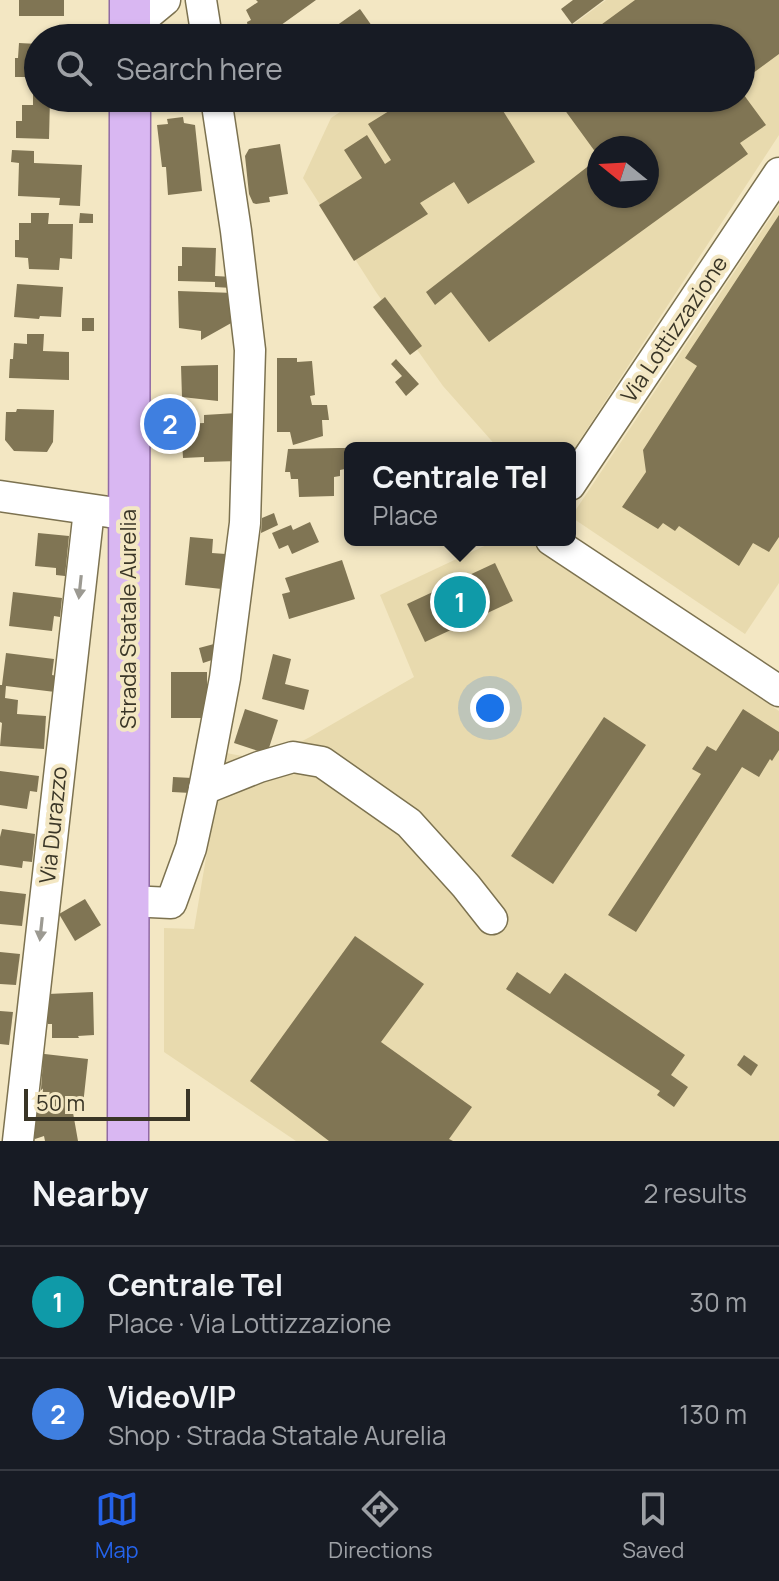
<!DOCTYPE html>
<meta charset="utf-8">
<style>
:root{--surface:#171b24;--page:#242831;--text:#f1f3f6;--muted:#9ea1a6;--line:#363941;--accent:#2563eb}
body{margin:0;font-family:Manrope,sans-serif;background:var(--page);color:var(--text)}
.compass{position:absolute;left:587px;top:136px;width:72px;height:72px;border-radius:50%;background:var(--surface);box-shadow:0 2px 6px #0004;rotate:288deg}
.scale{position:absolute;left:24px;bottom:20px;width:166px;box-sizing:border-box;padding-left:8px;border:4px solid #393526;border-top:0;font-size:22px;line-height:28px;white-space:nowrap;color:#393526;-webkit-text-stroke:6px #f3e7c3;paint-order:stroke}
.you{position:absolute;left:490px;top:708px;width:28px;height:28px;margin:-20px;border:6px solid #fff;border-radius:50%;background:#1a73e8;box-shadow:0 0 0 12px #1a73e833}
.badge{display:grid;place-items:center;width:52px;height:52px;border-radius:50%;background:var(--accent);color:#fff;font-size:26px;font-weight:700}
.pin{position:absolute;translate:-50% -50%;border:4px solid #fff;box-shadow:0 2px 8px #0006}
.popup{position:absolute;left:344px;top:442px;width:232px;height:104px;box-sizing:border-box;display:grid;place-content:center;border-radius:12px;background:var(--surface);filter:drop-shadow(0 2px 6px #0005);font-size:26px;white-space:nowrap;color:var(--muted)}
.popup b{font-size:30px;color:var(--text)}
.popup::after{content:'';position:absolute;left:50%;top:100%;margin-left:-16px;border:16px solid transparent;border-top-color:var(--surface)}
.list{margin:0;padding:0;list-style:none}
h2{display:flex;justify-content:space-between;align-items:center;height:104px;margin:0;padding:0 32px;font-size:34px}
h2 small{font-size:26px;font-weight:400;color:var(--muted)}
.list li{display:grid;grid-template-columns:52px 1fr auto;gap:24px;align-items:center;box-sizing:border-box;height:112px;padding:0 32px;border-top:2px solid var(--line)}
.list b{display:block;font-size:30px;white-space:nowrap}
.list p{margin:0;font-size:26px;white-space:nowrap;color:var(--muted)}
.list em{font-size:26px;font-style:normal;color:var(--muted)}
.icon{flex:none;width:44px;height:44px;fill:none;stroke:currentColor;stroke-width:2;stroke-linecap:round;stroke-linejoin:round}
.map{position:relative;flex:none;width:779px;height:1141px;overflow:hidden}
.search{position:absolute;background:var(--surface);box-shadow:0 2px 6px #0004;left:24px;right:24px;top:24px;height:88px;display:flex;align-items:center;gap:20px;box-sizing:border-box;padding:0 28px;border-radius:44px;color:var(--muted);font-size:30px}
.sheet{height:328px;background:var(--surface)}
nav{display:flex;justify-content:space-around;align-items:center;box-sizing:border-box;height:112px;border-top:2px solid var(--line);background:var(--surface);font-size:22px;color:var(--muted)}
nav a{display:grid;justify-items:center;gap:4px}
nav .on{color:var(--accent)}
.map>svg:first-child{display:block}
</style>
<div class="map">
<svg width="779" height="1141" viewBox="0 0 779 1141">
<rect width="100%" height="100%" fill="#f3e7c3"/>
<g fill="#e8daae" fill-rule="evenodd">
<path d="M606 0H779V135L570 455V448H498L443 386 376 292 303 178 331 118 361 98H741V38H555ZM599 148H647V196H599Z"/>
<polygon points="779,205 779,583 745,634 571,517"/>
<polygon points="497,540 533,540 532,544 779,711 779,1141 296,1141 164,1052 164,928 194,929 213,816 226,753 265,760 310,737 414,677 380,595"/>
</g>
<g fill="#807554">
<rect x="19" y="0" width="45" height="16"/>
<polygon points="256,0 316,0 263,38 255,38 248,28 247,22 251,20 246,10 258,2"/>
<polygon points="573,0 604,0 572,24 561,9"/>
<polygon points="635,0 779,0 779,54 741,82 741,38 583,38"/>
<polygon points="360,9 379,36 376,38 319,38"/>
<polygon points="19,43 38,44 38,77 15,77 15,58 18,58"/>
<polygon points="741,91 766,125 740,143 748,154 489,342 451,292 435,305 426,292 591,164 599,175 599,196 647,196 647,148 599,148 599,157 556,98 741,98"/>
<polygon points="33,93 38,93 38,98 50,98 49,139 16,138 16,121 22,121 22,105 33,105"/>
<polygon points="268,98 292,98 276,109"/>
<polygon points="410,98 495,98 535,162 468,204 454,182 420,203 428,214 354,261 319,205 362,178 344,150 367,135 385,164 391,160 368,124"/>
<polygon points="183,117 184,123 195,125 202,191 168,195 166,167 162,167 157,125 168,124 167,119"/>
<polygon points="280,144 288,194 269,197 270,202 256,204 253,203 249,194 245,156 249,149"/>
<polygon points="12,150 34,151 34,163 82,165 80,206 59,205 60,198 18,196 19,163 11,162"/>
<polygon points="31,213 49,213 48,224 73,224 72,259 60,258 59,270 29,269 28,258 15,257 15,240 19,240 19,223 31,223"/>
<polygon points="80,213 93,214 93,223 79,223"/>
<polygon points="779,215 779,537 769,552 753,543 739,566 679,526 675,531 663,523 658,529 622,507 646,472 643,450 697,366 685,358"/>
<polygon points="182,247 216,248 215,276 233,277 232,288 215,287 215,282 178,281 178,266 182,266"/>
<polygon points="17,284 63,287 61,317 40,316 39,319 14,317"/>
<polygon points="178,291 234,293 233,322 201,340 201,331 179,328"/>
<polygon points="385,297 422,346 410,355 373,307"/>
<rect x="82" y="318" width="12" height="13"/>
<polygon points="27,334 44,334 43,351 69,352 69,380 9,378 10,359 13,359 14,343 27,344"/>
<polygon points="277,358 297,358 297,362 312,361 315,395 310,396 312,405 327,405 329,420 322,420 323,436 293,445 290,432 277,432"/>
<polygon points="396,359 419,384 406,396 395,382 402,376 391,364"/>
<polygon points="218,365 218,401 182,397 181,366"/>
<polygon points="17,409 54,410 53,442 47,452 14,451 5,440 6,412 16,412"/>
<polygon points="237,413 239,461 204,462 204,457 183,458 181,424 204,423 204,415"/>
<polygon points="339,448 350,448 350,468 340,470 340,476 334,477 334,496 299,497 298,479 291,479 290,472 285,472 288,449"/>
<polygon points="274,513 278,525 261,533 262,518"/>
<polygon points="310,522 319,542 292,554 288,545 279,549 272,533 291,525 293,530"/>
<polygon points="38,533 69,536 65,576 56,575 56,568 35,566"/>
<polygon points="190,537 213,539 212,553 226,554 222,589 185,585"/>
<polygon points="342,560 355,599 289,619 282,594 290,592 285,578"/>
<polygon points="495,563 513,601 425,642 407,604"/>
<polygon points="13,592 62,598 60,617 54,616 52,631 9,626"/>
<polygon points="214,644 218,658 203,663 199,648"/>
<polygon points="6,653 54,659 52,675 57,676 55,692 6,686 5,698 18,700 17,714 46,716 44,749 0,746 2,723 0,722 0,685 2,685"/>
<polygon points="273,654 291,659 285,684 309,690 304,710 262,699"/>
<rect x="171" y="672" width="36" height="46"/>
<polygon points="245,709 278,720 267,754 234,743"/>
<polygon points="743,709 779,732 779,750 772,761 770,759 759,777 742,767 636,932 608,915 701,774 692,769 707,746 716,751"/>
<polygon points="604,717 646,745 553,884 511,856"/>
<polygon points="0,771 39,776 37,792 30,791 27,809 0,805"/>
<polygon points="173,777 192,778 191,793 172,792"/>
<polygon points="2,829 35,834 32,862 23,861 22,868 0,865 0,837"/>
<polygon points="0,891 26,894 22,926 0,924"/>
<polygon points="85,899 101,925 75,941 59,914"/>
<polygon points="355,936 424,984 381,1042 472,1107 449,1139 453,1141 329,1141 250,1081"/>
<polygon points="0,952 20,954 16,985 0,984"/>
<polygon points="517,972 550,994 565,973 685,1055 671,1075 688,1087 674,1107 657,1095 660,1091 506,989"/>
<polygon points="93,992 94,1035 78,1036 79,1038 52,1038 52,1024 48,1024 48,994"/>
<polygon points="0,1011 13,1012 9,1045 0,1044"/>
<polygon points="36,1053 88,1059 83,1105 72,1107 78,1141 45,1141 44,1136 35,1139 30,1113 41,1111 40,1103 43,1061 35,1060"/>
<polygon points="744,1055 758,1065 751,1076 737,1065"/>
</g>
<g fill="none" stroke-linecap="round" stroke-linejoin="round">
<g stroke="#7c7250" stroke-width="33">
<g id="minor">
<polyline points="201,0 207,38"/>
<polyline points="130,29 165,0"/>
<polyline points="570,485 779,173"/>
<polyline points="0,496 109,512"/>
<polyline points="551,540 779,691"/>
<polyline points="204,789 259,767 293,757 322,762 409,823 466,886 492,919"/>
<polyline points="129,901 171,903 191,848 204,789 225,678 245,523 250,350 236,231 216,98"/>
<polyline points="18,1141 89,510"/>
</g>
</g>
<g stroke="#906aa5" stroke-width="43">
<g id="major">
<polyline points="130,0 130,38"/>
<polyline points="128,1141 130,98"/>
</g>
</g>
<use href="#minor" stroke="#fff" stroke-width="30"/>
<use href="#major" stroke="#d9b7f2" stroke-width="40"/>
</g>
<defs><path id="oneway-solid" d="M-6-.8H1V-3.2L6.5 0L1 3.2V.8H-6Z" transform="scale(2)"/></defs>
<g fill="#9c9a92">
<use href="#oneway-solid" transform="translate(80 587) rotate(96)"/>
<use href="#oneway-solid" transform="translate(41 929) rotate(96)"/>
</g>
<g text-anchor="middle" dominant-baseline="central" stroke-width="8" stroke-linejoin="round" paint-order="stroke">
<g font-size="22" fill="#393526" stroke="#f3e7c3">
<text transform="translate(674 329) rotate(-56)">Via Lottizzazione</text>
<text transform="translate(128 619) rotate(-90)">Strada Statale Aurelia</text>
<text transform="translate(53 825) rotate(-84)">Via Durazzo</text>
</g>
</g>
</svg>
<svg class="compass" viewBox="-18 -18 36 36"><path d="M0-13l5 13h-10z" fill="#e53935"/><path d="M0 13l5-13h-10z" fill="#9ea1a6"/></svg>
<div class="scale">50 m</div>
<div class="you"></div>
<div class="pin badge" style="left:460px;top:602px;background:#0f9aa8">1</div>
<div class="popup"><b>Centrale Tel</b>Place</div>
<div class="pin badge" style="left:170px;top:424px;background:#3f7fe0">2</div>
<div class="search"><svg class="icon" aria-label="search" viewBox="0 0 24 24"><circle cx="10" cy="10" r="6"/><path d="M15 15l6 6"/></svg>Search here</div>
</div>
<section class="sheet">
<h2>Nearby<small>2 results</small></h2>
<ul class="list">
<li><span class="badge" style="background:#0f9aa8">1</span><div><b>Centrale Tel</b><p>Place · Via Lottizzazione</p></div><em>30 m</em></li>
<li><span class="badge" style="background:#3f7fe0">2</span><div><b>VideoVIP</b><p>Shop · Strada Statale Aurelia</p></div><em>130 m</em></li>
</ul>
</section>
<nav>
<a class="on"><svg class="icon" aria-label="map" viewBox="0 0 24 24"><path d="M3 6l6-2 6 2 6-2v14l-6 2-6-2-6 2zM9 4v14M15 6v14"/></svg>Map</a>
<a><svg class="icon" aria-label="directions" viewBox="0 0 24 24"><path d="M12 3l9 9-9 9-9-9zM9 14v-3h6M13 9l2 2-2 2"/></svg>Directions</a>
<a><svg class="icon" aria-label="saved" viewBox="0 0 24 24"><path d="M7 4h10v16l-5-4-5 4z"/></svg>Saved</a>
</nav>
